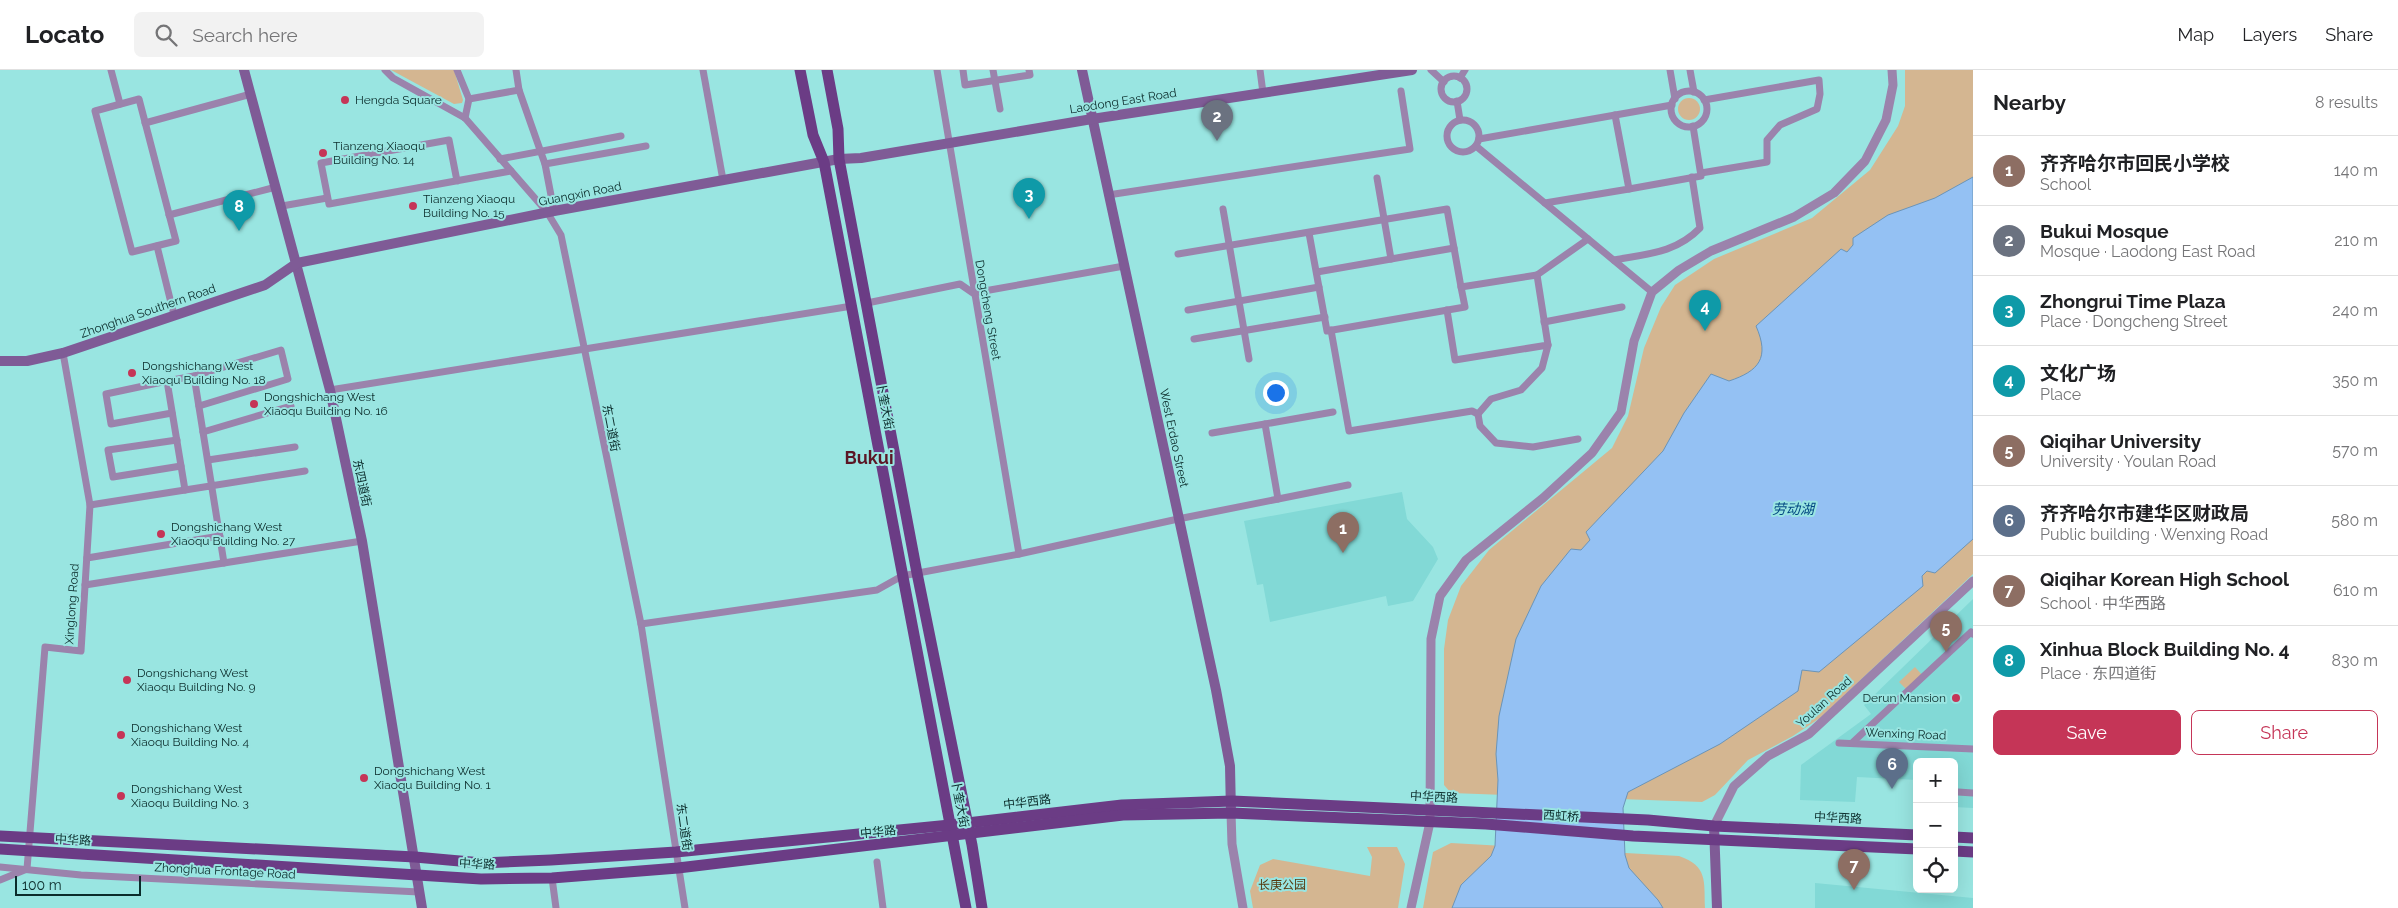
<!DOCTYPE html>
<meta charset="utf-8">
<style>
:root{--surface:#fff;--page:#f2f2f2;--text:#202124;--muted:#757577;--line:#e0e0e0;--accent:#c53557}
body{margin:0;font-family:Raleway,"Noto Sans SC",sans-serif;background:var(--page);color:var(--text)}
.controls{position:absolute;right:15px;bottom:15px;display:grid;overflow:hidden;border-radius:8px;box-shadow:0 5px 20px #0002}
.controls button{width:45px;height:45px;display:grid;place-items:center;padding:0;border:0;border-bottom:1px solid var(--line);background:var(--surface);color:var(--text);font:25px sans-serif}
.scale{position:absolute;left:15px;bottom:12px;width:126px;box-sizing:border-box;padding-left:5px;border:2px solid #0b2c2b;border-top:0;font-size:14px;line-height:18px;white-space:nowrap;color:#0b2c2b;-webkit-text-stroke:4px #99e5e1;paint-order:stroke}
.you{position:absolute;left:1275px;top:322px;width:18px;height:18px;margin:-12px;border:4px solid #fff;border-radius:50%;background:#1a73e8;box-shadow:0 0 0 8px #1a73e833}
.badge{display:grid;place-items:center;width:32px;height:32px;border-radius:50%;background:var(--accent);color:#fff;font-size:16px;font-weight:700}
.pin{position:absolute;translate:-50% -41px;filter:drop-shadow(0 1px 2px #0008)}
.pin::after{content:'';position:absolute;top:26px;width:18px;height:15px;background:inherit;clip-path:polygon(0 0,100% 0,50% 100%)}
.list{margin:0;padding:0;list-style:none}
h2{display:flex;justify-content:space-between;align-items:center;height:65px;margin:0;padding:0 20px;font-size:21px}
h2 small{font-size:16px;font-weight:400;color:var(--muted)}
.list li{display:grid;grid-template-columns:32px 1fr auto;gap:15px;align-items:center;box-sizing:border-box;height:70px;padding:0 20px;border-top:1px solid var(--line)}
.list b{display:block;font-size:19px;white-space:nowrap}
.list p{margin:0;font-size:16px;white-space:nowrap;color:var(--muted)}
.list em{font-size:16px;font-style:normal;color:var(--muted)}
.actions{display:flex;gap:10px;padding:15px 20px}
.actions a{flex:1;padding:11px 0;border:1px solid var(--accent);border-radius:8px;text-align:center;font-size:18px;color:var(--accent)}
.actions .main{background:var(--accent);color:#fff}
.icon{flex:none;width:28px;height:28px;fill:none;stroke:currentColor;stroke-width:2;stroke-linecap:round;stroke-linejoin:round}
.map{position:relative;flex:none;width:1973px;height:838px;overflow:hidden}
header{display:flex;align-items:center;gap:30px;box-sizing:border-box;height:70px;padding:0 25px;background:var(--surface);border-bottom:1px solid var(--line)}
header strong{font-size:24px}
nav{display:flex;gap:28px;margin-inline-start:auto;font-size:18px}
.search{width:350px;height:45px;background:var(--page);display:flex;align-items:center;gap:12px;box-sizing:border-box;padding:0 18px;border-radius:8px;color:var(--muted);font-size:19px}
main{display:flex}
aside{flex:1;background:var(--surface)}
.map>svg:first-child{display:block}
</style>
<header>
<strong>Locato</strong>
<div class="search"><svg class="icon" aria-label="search" viewBox="0 0 24 24"><circle cx="10" cy="10" r="6"/><path d="M15 15l6 6"/></svg>Search here</div>
<nav><a>Map</a><a>Layers</a><a>Share</a></nav>
</header>
<main>
<div class="map">
<svg width="1973" height="838" viewBox="0 0 1973 838">
<rect width="100%" height="100%" fill="#99e5e1"/>
<g fill="#82d9d6">
<polygon points="1402,422 1407,449 1433,477 1438,489 1413,531 1388,536 1386,526 1270,552 1263,514 1257,515 1244,451"/>
<polygon points="1973,529 1973,738 1954,737 1954,692 1917,692 1917,710 1857,707 1855,732 1800,730 1801,695 1871,644 1864,635"/>
<polygon points="1815,813 1973,828 1973,838 1815,838"/>
</g>
<g fill="#d4b691">
<polygon points="391,0 454,0 463,30 462,33 454,34"/>
<polygon points="1905,0 1973,0 1973,504 1820,648 1793,666 1748,690 1715,725 1702,732 1451,723 1444,715 1444,579 1448,550 1461,516 1489,480 1612,378 1628,346 1644,278 1661,237 1675,215 1714,189 1812,148 1870,100 1898,56 1905,36"/>
<circle cx="1689" cy="39" r="11"/>
<polygon points="1915,597 1923,606 1907,620 1899,612"/>
<path d="M1451 773 1679 786C1708 796 1704 811 1705 838H1423L1433 782Z"/>
<polygon points="1367,777 1397,777 1405,794 1398,838 1253,838 1250,821 1260,795 1273,789 1370,806 1372,787"/>
</g>
<path fill="#94c1f3" stroke="#6b94b7" d="M1973 107V469L1935 503 1927 501 1922 506 1923 516 1819 602 1802 600 1798 621 1720 674 1628 722 1623 738 1625 785 1629 798 1658 830 1663 838H1452L1461 815 1491 786 1495 776 1498 710 1496 684 1499 646 1516 569 1541 516 1571 479 1581 480 1590 470 1586 462 1663 381 1684 343 1711 304 1729 311C1759 301 1770 288 1756 256L1841 179 1847 182 1853 175V168L1888 145 1935 128Z"/>
<g fill="none" stroke-linecap="round" stroke-linejoin="round">
<g stroke="#9b83ac" stroke-width="7">
<polyline points="111,0 120,34"/>
<polyline points="385,0 393,8 465,48 547,142 561,165 641,554 685,838"/>
<polyline points="457,0 469,29 465,48"/>
<polyline points="703,0 723,110"/>
<polyline points="937,0 1019,484"/>
<polyline points="963,0 965,15 1030,5 1029,0"/>
<polyline points="993,0 1000,39"/>
<polyline points="1260,0 1263,23"/>
<polyline points="1431,0 1444,12"/>
<polyline points="1670,0 1675,29"/>
<polyline points="1690,0 1694,22"/>
<circle cx="1454" cy="19" r="13"/>
<polyline points="1460,8 1465,0"/>
<polyline points="519,20 545,94 554,141"/>
<circle cx="1689" cy="39" r="18"/>
<polygon points="139,29 176,171 132,182 95,41"/>
<polyline points="469,29 519,20 516,0"/>
<polyline points="1457,31 1460,50"/>
<circle cx="1463" cy="66" r="16"/>
<polyline points="145,53 251,24"/>
<polyline points="1479,69 1672,35"/>
<polyline points="1476,76 1652,222"/>
<polyline points="500,89 621,66"/>
<polyline points="545,94 646,76"/>
<polyline points="1701,103 1767,92 1767,70 1780,55 1817,39 1820,24 1819,10 1704,30"/>
<polyline points="1377,108 1391,189 1454,178"/>
<polyline points="457,111 449,70 321,93 329,134 511,101"/>
<polyline points="1629,119 1701,106 1693,56"/>
<polyline points="1108,125 1410,79 1401,21"/>
<polyline points="1545,133 1629,119 1615,45"/>
<polyline points="282,136 327,128"/>
<polyline points="1223,139 1249,289"/>
<polyline points="169,145 276,117"/>
<polyline points="1309,163 1327,261 1465,237 1461,217"/>
<polyline points="157,176 174,245"/>
<polyline points="1178,184 1447,139 1461,217 1537,205 1588,169"/>
<path d="M1614 190C1647 184 1676 183 1700 158L1692 107"/>
<polyline points="1317,202 1391,189"/>
<polyline points="867,233 960,214 973,223 1124,196"/>
<polyline points="1188,240 1319,217"/>
<polyline points="1447,240 1455,290 1548,275 1537,205"/>
<polyline points="1544,252 1622,237"/>
<polyline points="1331,260 1349,361 1472,341 1478,344 1491,329 1521,320 1542,298 1548,275"/>
<polyline points="1194,269 1325,247"/>
<polyline points="194,306 281,280 288,309 199,336"/>
<polyline points="167,311 106,324 111,354 172,343"/>
<polyline points="330,320 852,236"/>
<polyline points="1478,344 1480,356 1496,373 1533,377 1578,369"/>
<polyline points="203,362 291,336"/>
<polyline points="1212,363 1265,354"/>
<polyline points="177,370 108,380 113,407 181,396"/>
<polyline points="208,390 295,377"/>
<polyline points="1278,429 1265,354 1333,342"/>
<polyline points="90,435 185,420"/>
<polyline points="87,488 220,466"/>
<polyline points="224,493 194,306 167,311 185,420 305,401"/>
<polyline points="85,515 362,471"/>
<polyline points="641,554 877,520 902,506 1019,484 1178,449 1348,415"/>
<polyline points="1839,673 1973,679"/>
<polyline points="1852,673 1971,562 1973,564"/>
<polyline points="1958,722 1973,723"/>
<polyline points="877,792 883,838"/>
<polyline points="0,797 81,805 419,822"/>
<polyline points="552,808 556,838"/>
<polyline points="0,810 27,799 45,577 81,581 90,435 63,283"/>
</g>
<g stroke="#9b83ac" stroke-width="9">
<polyline points="1231,743 1232,774 1243,838"/>
<polyline points="1714,756 1734,716 1768,686 1809,664 1973,511"/>
<polyline points="1411,838 1430,752 1431,569 1440,526 1466,490 1543,428 1592,383 1621,342 1634,271 1652,222 1679,200 1711,181 1794,147 1834,123 1865,91 1886,50 1893,15 1892,0"/>
</g>
<g stroke="#7f5b96" stroke-width="10">
<polyline points="244,0 330,320 362,471 422,838"/>
<polyline points="1082,0 1216,620 1230,696 1231,743"/>
<polyline points="0,291 27,291 63,283 265,215 297,193 554,141 839,89 861,88 1092,49 1412,0"/>
<polyline points="1714,756 1717,838"/>
</g>
<g stroke="#6b3c85" stroke-width="11">
<polyline points="800,0 813,65 824,92 966,838"/>
<polyline points="827,0 838,59 839,89 917,503 972,775 982,838"/>
<polyline points="0,766 415,787 482,793 551,790 676,782 950,755 1122,735 1232,731 1648,750 1714,756 1917,765"/>
<polyline points="1954,767 1973,768"/>
<polyline points="0,779 481,809 552,808 678,798 1123,745 1231,743 1486,754 1633,766 1917,779"/>
<polyline points="1954,781 1973,782"/>
</g>
</g>
<g fill="#c53557" stroke="#99e5e1" stroke-width="2">
<circle cx="345" cy="30" r="5"/>
<circle cx="323" cy="83" r="5"/>
<circle cx="413" cy="136" r="5"/>
<circle cx="132" cy="303" r="5"/>
<circle cx="254" cy="334" r="5"/>
<circle cx="161" cy="464" r="5"/>
<circle cx="127" cy="610" r="5"/>
<circle cx="1956" cy="628" r="5"/>
<circle cx="121" cy="665" r="5"/>
<circle cx="364" cy="708" r="5"/>
<circle cx="121" cy="726" r="5"/>
</g>
<g text-anchor="middle" dominant-baseline="central" stroke-width="4" stroke-linejoin="round" paint-order="stroke">
<g font-size="12" fill="#0b2c2b" stroke="#99e5e1" text-anchor="start">
<text x="355" y="30">Hengda Square</text>
<text x="333" y="76">Tianzeng Xiaoqu<tspan x="333" dy="14">Building No. 14</tspan></text>
<text x="423" y="129">Tianzeng Xiaoqu<tspan x="423" dy="14">Building No. 15</tspan></text>
<text x="142" y="296">Dongshichang West<tspan x="142" dy="14">Xiaoqu Building No. 18</tspan></text>
<text x="264" y="327">Dongshichang West<tspan x="264" dy="14">Xiaoqu Building No. 16</tspan></text>
<text x="171" y="457">Dongshichang West<tspan x="171" dy="14">Xiaoqu Building No. 27</tspan></text>
<text x="137" y="603">Dongshichang West<tspan x="137" dy="14">Xiaoqu Building No. 9</tspan></text>
<text x="1946" y="628" text-anchor="end">Derun Mansion</text>
<text x="131" y="658">Dongshichang West<tspan x="131" dy="14">Xiaoqu Building No. 4</tspan></text>
<text x="374" y="701">Dongshichang West<tspan x="374" dy="14">Xiaoqu Building No. 1</tspan></text>
<text x="131" y="719">Dongshichang West<tspan x="131" dy="14">Xiaoqu Building No. 3</tspan></text>
</g>
<g font-size="12" fill="#0b2c2b" stroke="#99e5e1">
<text transform="translate(1123 31) rotate(-9)">Laodong East Road</text>
<text transform="translate(580 124) rotate(-11)">Guangxin Road</text>
<text transform="translate(988 240) rotate(80)">Dongcheng Street</text>
<text transform="translate(148 241) rotate(-19)">Zhonghua Southern Road</text>
<text transform="translate(885 336) rotate(79)">卜奎大街</text>
<text transform="translate(611 358) rotate(79)">东二道街</text>
<text transform="translate(1174 368) rotate(78)">West Erdao Street</text>
<text transform="translate(362 413) rotate(78)">东四道街</text>
<text transform="translate(72 534) rotate(-86)">Xinglong Road</text>
<text transform="translate(1824 632) rotate(-42)">Youlan Road</text>
<text transform="translate(1906 664) rotate(2)">Wenxing Road</text>
<text transform="translate(1434 727) rotate(3)">中华西路</text>
<text transform="translate(1027 732) rotate(-7)">中华西路</text>
<text transform="translate(960 734) rotate(79)">卜奎大街</text>
<text transform="translate(1561 746) rotate(4)">西虹桥</text>
<text transform="translate(1838 748) rotate(3)">中华西路</text>
<text transform="translate(684 757) rotate(82)">东二道街</text>
<text transform="translate(878 762) rotate(-6)">中华路</text>
<text transform="translate(73 770) rotate(3)">中华路</text>
<text transform="translate(477 794) rotate(3)">中华路</text>
<text transform="translate(225 801) rotate(3)">Zhonghua Frontage Road</text>
</g>
<g font-size="12" fill="#573a10" stroke="#99e5e1">
<text x="1282" y="815">长庚公园</text>
</g>
<g font-size="14" font-style="italic" fill="#024782" stroke="#99e5e1">
<text x="1793" y="439">劳动湖</text>
</g>
<g font-size="18" font-weight="bold" fill="#5b1625" stroke="#99e5e1">
<text x="869" y="387">Bukui</text>
</g>
</g>
</svg>
<div class="controls">
<button>+</button>
<button>−</button>
<button><svg class="icon" aria-label="locate" viewBox="0 0 24 24"><circle cx="12" cy="12" r="6"/><path d="M12 2v4M12 18v4M2 12h4M18 12h4"/></svg></button>
</div>
<div class="scale">100 m</div>
<div class="you"></div>
<div class="pin badge" style="left:1343px;top:483px;background:#8d6e63">1</div>
<div class="pin badge" style="left:1217px;top:71px;background:#6b7280">2</div>
<div class="pin badge" style="left:1029px;top:149px;background:#0f9aa8">3</div>
<div class="pin badge" style="left:1705px;top:261px;background:#0f9aa8">4</div>
<div class="pin badge" style="left:1946px;top:582px;background:#8d6e63">5</div>
<div class="pin badge" style="left:1892px;top:719px;background:#5c6f8a">6</div>
<div class="pin badge" style="left:1854px;top:820px;background:#8d6e63">7</div>
<div class="pin badge" style="left:239px;top:161px;background:#0f9aa8">8</div>
</div>
<aside>
<h2>Nearby<small>8 results</small></h2>
<ul class="list">
<li><span class="badge" style="background:#8d6e63">1</span><div><b>齐齐哈尔市回民小学校</b><p>School</p></div><em>140 m</em></li>
<li><span class="badge" style="background:#6b7280">2</span><div><b>Bukui Mosque</b><p>Mosque · Laodong East Road</p></div><em>210 m</em></li>
<li><span class="badge" style="background:#0f9aa8">3</span><div><b>Zhongrui Time Plaza</b><p>Place · Dongcheng Street</p></div><em>240 m</em></li>
<li><span class="badge" style="background:#0f9aa8">4</span><div><b>文化广场</b><p>Place</p></div><em>350 m</em></li>
<li><span class="badge" style="background:#8d6e63">5</span><div><b>Qiqihar University</b><p>University · Youlan Road</p></div><em>570 m</em></li>
<li><span class="badge" style="background:#5c6f8a">6</span><div><b>齐齐哈尔市建华区财政局</b><p>Public building · Wenxing Road</p></div><em>580 m</em></li>
<li><span class="badge" style="background:#8d6e63">7</span><div><b>Qiqihar Korean High School</b><p>School · 中华西路</p></div><em>610 m</em></li>
<li><span class="badge" style="background:#0f9aa8">8</span><div><b>Xinhua Block Building No. 4</b><p>Place · 东四道街</p></div><em>830 m</em></li>
</ul>
<div class="actions"><a class="main">Save</a><a>Share</a></div>
</aside>
</main>
